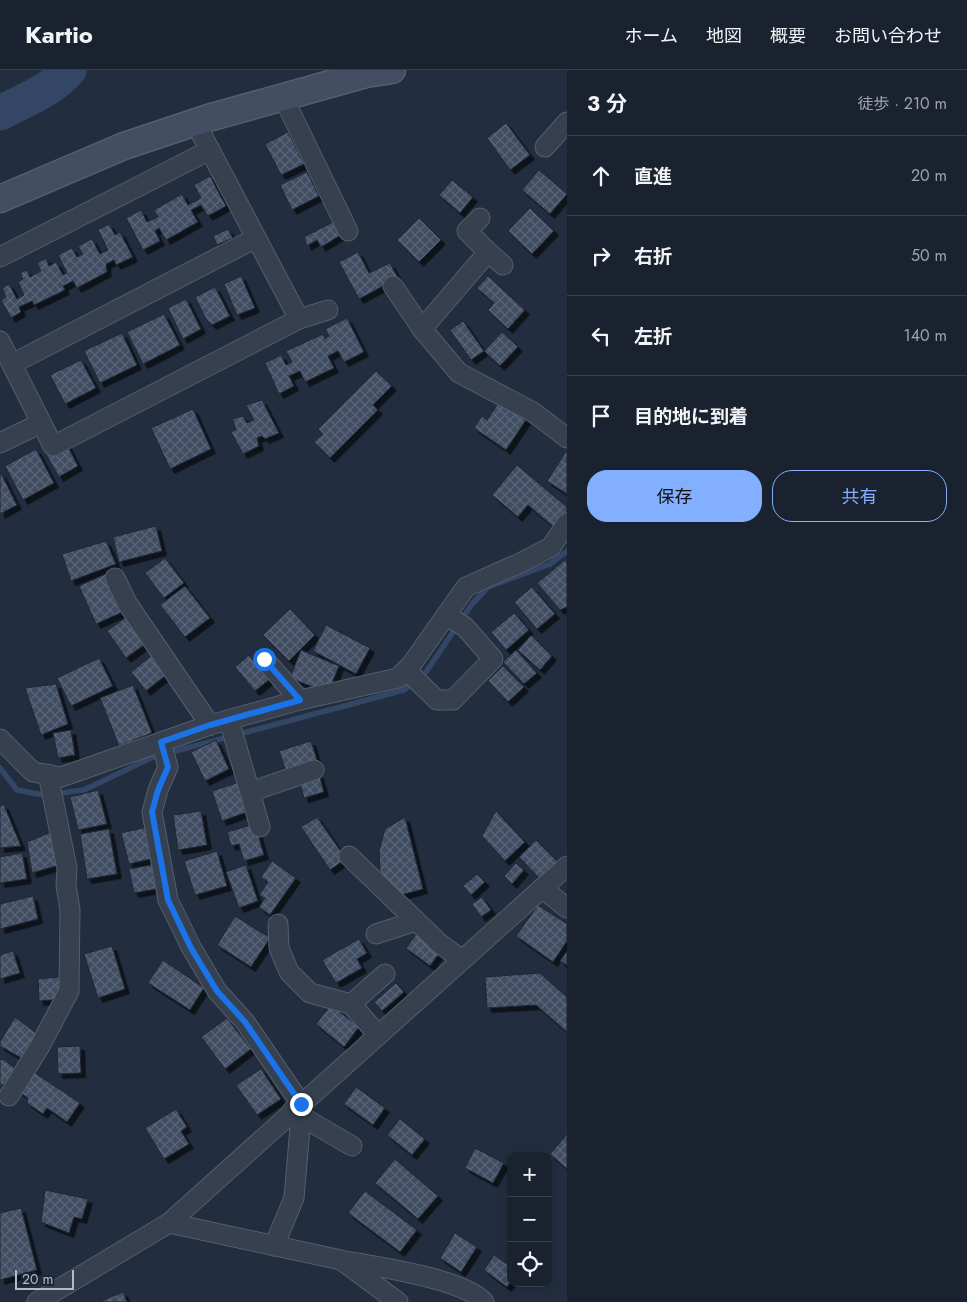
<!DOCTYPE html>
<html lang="ja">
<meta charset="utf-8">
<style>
:root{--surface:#1a222f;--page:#272f3b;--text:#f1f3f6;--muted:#9fa4aa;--line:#383f4b;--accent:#82afff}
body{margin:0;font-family:Jost,"Noto Sans JP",sans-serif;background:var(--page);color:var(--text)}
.controls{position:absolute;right:15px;bottom:15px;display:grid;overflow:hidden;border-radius:10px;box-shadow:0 2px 8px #0003}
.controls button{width:45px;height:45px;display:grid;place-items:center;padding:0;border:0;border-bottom:1px solid var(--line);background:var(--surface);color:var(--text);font:25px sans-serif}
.scale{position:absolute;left:15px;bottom:12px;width:59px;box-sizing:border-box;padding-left:5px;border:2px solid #b2bbca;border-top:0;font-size:14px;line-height:18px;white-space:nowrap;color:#b2bbca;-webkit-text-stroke:4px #1b2534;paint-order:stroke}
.stop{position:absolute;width:15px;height:15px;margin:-11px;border:4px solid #1a73e8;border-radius:50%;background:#fff}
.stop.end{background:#1a73e8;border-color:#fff;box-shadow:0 1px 5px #0008}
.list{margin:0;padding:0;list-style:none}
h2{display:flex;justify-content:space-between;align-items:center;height:65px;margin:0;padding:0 20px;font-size:21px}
h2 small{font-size:16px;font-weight:400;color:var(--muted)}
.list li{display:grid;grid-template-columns:32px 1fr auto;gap:15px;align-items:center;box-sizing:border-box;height:80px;padding:0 20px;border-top:1px solid var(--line)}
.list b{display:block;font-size:19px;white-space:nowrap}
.list em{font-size:16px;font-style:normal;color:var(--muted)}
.actions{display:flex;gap:10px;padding:15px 20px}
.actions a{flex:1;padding:11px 0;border:1px solid var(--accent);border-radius:20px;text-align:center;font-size:18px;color:var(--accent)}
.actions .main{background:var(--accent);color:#111}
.icon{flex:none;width:28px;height:28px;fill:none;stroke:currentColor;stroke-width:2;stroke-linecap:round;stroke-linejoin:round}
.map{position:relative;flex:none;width:567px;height:1232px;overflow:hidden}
header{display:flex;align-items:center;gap:30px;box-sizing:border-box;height:70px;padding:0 25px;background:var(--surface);border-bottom:1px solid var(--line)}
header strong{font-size:24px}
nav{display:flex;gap:28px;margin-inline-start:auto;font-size:18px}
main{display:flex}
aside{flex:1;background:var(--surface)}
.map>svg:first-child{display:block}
</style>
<header>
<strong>Kartio</strong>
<nav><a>ホーム</a><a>地図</a><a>概要</a><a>お問い合わせ</a></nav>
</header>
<main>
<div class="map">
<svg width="567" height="1232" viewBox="0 0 567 1232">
<defs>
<pattern id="building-cross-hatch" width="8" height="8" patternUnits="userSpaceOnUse" patternTransform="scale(1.25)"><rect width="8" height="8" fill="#414d62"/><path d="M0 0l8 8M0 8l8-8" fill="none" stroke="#5a6577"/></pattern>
<filter id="shadow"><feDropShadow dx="4.5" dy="4.5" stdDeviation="0" flood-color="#0009"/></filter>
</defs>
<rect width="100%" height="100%" fill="#222e3f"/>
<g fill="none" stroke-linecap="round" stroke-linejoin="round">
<polyline stroke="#334666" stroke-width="5.5" points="0,698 17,720 43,725 84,720 153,687 404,620 426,602 472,534 488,517 550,494 567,481"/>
<path stroke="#334666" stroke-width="35" d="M0 43C23 31 52 20 69 0"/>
</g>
<g fill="url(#building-cross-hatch)" stroke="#1d2736" filter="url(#shadow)">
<polygon points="506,53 530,85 510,100 487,68"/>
<polygon points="288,62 304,94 281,105 265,74"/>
<polygon points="539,100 567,124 550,144 522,120"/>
<polygon points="307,102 319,126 292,140 280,115"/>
<polygon points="210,106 226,136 208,146 201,135 191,140 198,152 166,170 159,158 155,161 160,171 143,180 126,148 141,140 147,152 158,147 154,140 182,124 188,135 201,128 194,115"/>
<polygon points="452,110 473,127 460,143 439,125"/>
<polygon points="530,138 554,161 532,184 508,161"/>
<polygon points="419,148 441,170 419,192 397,170"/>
<polygon points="335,151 341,165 321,177 317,170 307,176 304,167"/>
<polygon points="109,154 115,165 120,162 133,187 116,195 114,190 106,194 107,202 77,218 73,211 63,216 65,220 34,235 32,231 19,237 21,242 11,248 1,230 6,227 2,218 9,214 17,229 24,225 18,212 23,209 20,203 27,200 30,207 41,201 37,193 46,188 49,196 56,192 63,205 67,203 58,185 72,178 77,187 83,184 78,176 92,169 100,184 108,180 98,160"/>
<polygon points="228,159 233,168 217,175 213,166"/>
<polygon points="358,182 369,203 390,193 398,208 359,229 339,192"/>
<polygon points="241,206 255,238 237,245 224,214"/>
<polygon points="488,206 525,240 508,259 488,240 494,233 477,218"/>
<polygon points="215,217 230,246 212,255 206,249 195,227"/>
<polygon points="186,229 201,259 183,269 168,238"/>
<polygon points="164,244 180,275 143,294 127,262"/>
<polygon points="347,248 364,282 344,292 338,281 328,286 334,298 305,312 300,301 289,306 294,316 279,324 265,293 281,285 286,295 292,292 286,281 323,264 325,269 329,266 325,259"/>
<polygon points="463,251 484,281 471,290 450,260"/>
<polygon points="502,262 518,277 500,296 484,281"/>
<polygon points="122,263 137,295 100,313 84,281"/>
<polygon points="81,290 96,318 65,334 50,305"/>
<polygon points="376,301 392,316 373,335 378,340 330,388 314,372 323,364 318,359"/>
<polygon points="262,330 279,363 265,369 262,366 257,368 259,376 243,384 231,362 236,359 232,349 243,346 247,353 254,350 246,335"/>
<polygon points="499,332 526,350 506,380 474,358 482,346 487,350"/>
<polygon points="193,339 211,379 170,399 151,358"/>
<polygon points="66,373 78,396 59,407 46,384"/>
<polygon points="36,379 54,413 23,430 5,396"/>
<polygon points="567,380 567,424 547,411"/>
<polygon points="517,395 567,437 567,446 556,459 528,435 518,447 492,425"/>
<polygon points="1,403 17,435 0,444 0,404"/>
<polygon points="156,456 162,481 119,492 113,467"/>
<polygon points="106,471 116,494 71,511 62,484"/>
<polygon points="165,488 184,513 164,528 145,503"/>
<polygon points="565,490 567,492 567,537 560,540 537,513"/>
<polygon points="110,502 127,540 96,554 79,516"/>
<polygon points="185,516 210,548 185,567 160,535"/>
<polygon points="532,517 555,544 537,559 514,532"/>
<polygon points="290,539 315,565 289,591 263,565"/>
<polygon points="132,543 151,570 126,588 107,561"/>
<polygon points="514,543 529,560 506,580 491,562"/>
<polygon points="326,555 370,578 356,604 313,581"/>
<polygon points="531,565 552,586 540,600 518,580"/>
<polygon points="160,579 175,598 146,621 131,602"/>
<polygon points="301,580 339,596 328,623 290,608"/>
<polygon points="516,580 537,603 524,614 503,592"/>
<polygon points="249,585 269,610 255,621 235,597"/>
<polygon points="99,588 113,616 71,636 57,608"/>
<polygon points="503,596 524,617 508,632 488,611"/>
<polygon points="56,614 68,654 41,665 25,618"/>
<polygon points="133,615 152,663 119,676 100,628"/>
<polygon points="71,660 75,685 58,688 53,663"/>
<polygon points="216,670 229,699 205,711 191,682"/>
<polygon points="311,671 317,690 286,701 279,681"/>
<polygon points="319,704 324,722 304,728 299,709"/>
<polygon points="243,711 253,740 222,751 212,721"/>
<polygon points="98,720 107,754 78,760 70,727"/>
<polygon points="0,735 4,735 21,776 0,778"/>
<polygon points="201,741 207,775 178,780 173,745"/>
<polygon points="496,741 525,772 505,791 482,766"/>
<polygon points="317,747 346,789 330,800 301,757"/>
<polygon points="405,747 423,819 397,826 380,801 379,781 385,759"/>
<polygon points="255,754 264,785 244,791 239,774 231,776 227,762"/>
<polygon points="147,757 155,788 129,794 121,763"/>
<polygon points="109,759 117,804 87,809 80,764"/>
<polygon points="54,761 66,793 32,803 27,772"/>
<polygon points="536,770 560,794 542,811 519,787"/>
<polygon points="217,781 227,816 195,825 184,791"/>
<polygon points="22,783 27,809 0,813 0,787"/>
<polygon points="272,791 296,808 270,845 259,837 265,828 259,825 268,812 261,807"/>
<polygon points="516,793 524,800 512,814 504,806"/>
<polygon points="157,794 162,818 134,823 129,799"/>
<polygon points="246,795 258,831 239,838 226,802"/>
<polygon points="477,804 485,812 471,825 463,816"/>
<polygon points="33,826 38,849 0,859 0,834"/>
<polygon points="482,827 491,840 481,847 472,834"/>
<polygon points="538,835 567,854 567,871 553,892 516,866"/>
<polygon points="235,846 270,868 251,897 217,875"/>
<polygon points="417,863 441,881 430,896 406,878"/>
<polygon points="359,869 367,883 357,889 362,898 336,913 322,890"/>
<polygon points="112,876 125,919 98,928 84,884"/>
<polygon points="13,881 20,903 0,909 0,885"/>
<polygon points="567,881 567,895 560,891"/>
<polygon points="163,890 204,918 190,940 148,913"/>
<polygon points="540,903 567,927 567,962 536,935 487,938 485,907"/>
<polygon points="59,907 61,929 39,931 38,909"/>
<polygon points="396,913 404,922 382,941 374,932"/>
<polygon points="331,935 359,957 344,977 316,954"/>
<polygon points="15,947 40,966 23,989 0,976 0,972"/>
<polygon points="227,948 251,979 225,999 201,967"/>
<polygon points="80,976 81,1003 58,1004 57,977"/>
<polygon points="3,989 17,1000 8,1012 0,1016 0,990"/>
<polygon points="261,999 281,1029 257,1045 236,1015"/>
<polygon points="32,1001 80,1033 67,1052 47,1038 43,1044 27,1033 28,1028 18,1021"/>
<polygon points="356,1017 385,1038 373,1055 344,1034"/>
<polygon points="176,1039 187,1057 181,1061 189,1074 164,1089 145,1058"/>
<polygon points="400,1049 425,1069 412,1085 387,1065"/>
<polygon points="567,1064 567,1099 550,1084"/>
<polygon points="475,1078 504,1093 493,1113 465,1098"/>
<polygon points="395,1089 438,1126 418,1149 375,1113"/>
<polygon points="45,1120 88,1129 82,1149 74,1147 69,1163 41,1152"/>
<polygon points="365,1121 417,1160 400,1182 348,1143"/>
<polygon points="21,1138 37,1200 0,1210 0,1143"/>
<polygon points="455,1163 477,1177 461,1202 440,1188"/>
<polygon points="494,1185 511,1197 511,1212 507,1217 484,1200"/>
<polygon points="123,1222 127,1232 99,1232"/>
</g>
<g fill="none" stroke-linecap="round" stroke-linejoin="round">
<g stroke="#545e6d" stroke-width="21">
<g id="street">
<polyline points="283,27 348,161"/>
<polyline points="545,77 567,52"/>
<polyline points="488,182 503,195"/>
<polyline points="0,187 210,80"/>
<polyline points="393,216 422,259 459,303 533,342 567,368"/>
<polyline points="299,249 328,240"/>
<polyline points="422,259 488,182 467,161 480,148"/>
<polyline points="0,271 53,376 299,249 195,52"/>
<polyline points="12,294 256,168"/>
<polyline points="0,373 41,353"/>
<polyline points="115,508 127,533 210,655"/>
<polyline points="264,589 300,630"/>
<polyline points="406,600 437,630 453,630 493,589 465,557 446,545"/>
<polyline points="229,650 260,757"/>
<polyline points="0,669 33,702 61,707 210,655 300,630 398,608 411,595 466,517 522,492 551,477 567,453"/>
<polyline points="161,672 168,697 158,720 152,742 168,830 191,877 217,921 245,952 301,1034"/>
<polyline points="250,722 314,700"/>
<polyline points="349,786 439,873 462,890"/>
<polyline points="542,818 567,838"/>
<polyline points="278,854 279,878 289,902 310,923 351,934"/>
<polyline points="376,864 416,851"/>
<polyline points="378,965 351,934 385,904"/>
<polyline points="9,1026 40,976 69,921 70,840 66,815 67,798 48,704"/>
<polyline points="292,1041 352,1076"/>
<polyline points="169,1153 341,1190 398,1232"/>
<polyline points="274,1176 294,1128 301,1046"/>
<path d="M345 1191C376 1196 464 1209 484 1232"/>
<polyline points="37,1232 169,1153 567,796"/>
</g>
</g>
<g stroke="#545e6d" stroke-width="29">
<polyline id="secondary" points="0,129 124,76 208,48 366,4 392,0"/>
</g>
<use href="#street" stroke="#36404f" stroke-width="19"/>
<use href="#secondary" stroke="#444e62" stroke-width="26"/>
</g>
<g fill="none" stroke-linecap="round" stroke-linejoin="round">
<polyline stroke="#1a73e8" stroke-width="6" points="264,589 300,630 210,655 161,672 168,697 158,720 152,742 168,830 191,878 217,921 245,952 301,1034"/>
</g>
</svg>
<div class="controls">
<button>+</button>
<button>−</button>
<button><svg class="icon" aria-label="locate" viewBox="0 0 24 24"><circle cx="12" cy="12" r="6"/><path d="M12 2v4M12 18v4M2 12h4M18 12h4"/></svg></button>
</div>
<div class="scale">20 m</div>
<div class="stop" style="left:264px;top:589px"></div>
<div class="stop end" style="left:301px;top:1034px"></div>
</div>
<aside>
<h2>3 分<small>徒歩 · 210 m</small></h2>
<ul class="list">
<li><svg class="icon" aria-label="ahead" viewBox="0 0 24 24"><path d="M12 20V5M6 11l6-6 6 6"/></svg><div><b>直進</b></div><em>20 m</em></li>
<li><svg class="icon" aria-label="right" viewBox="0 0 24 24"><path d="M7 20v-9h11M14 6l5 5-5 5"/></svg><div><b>右折</b></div><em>50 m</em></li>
<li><svg class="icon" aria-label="left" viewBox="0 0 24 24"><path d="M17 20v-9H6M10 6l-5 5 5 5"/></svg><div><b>左折</b></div><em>140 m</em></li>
<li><svg class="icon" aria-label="arrive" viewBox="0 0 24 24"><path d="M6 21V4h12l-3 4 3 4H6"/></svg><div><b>目的地に到着</b></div></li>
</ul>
<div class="actions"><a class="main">保存</a><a>共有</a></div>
</aside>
</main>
